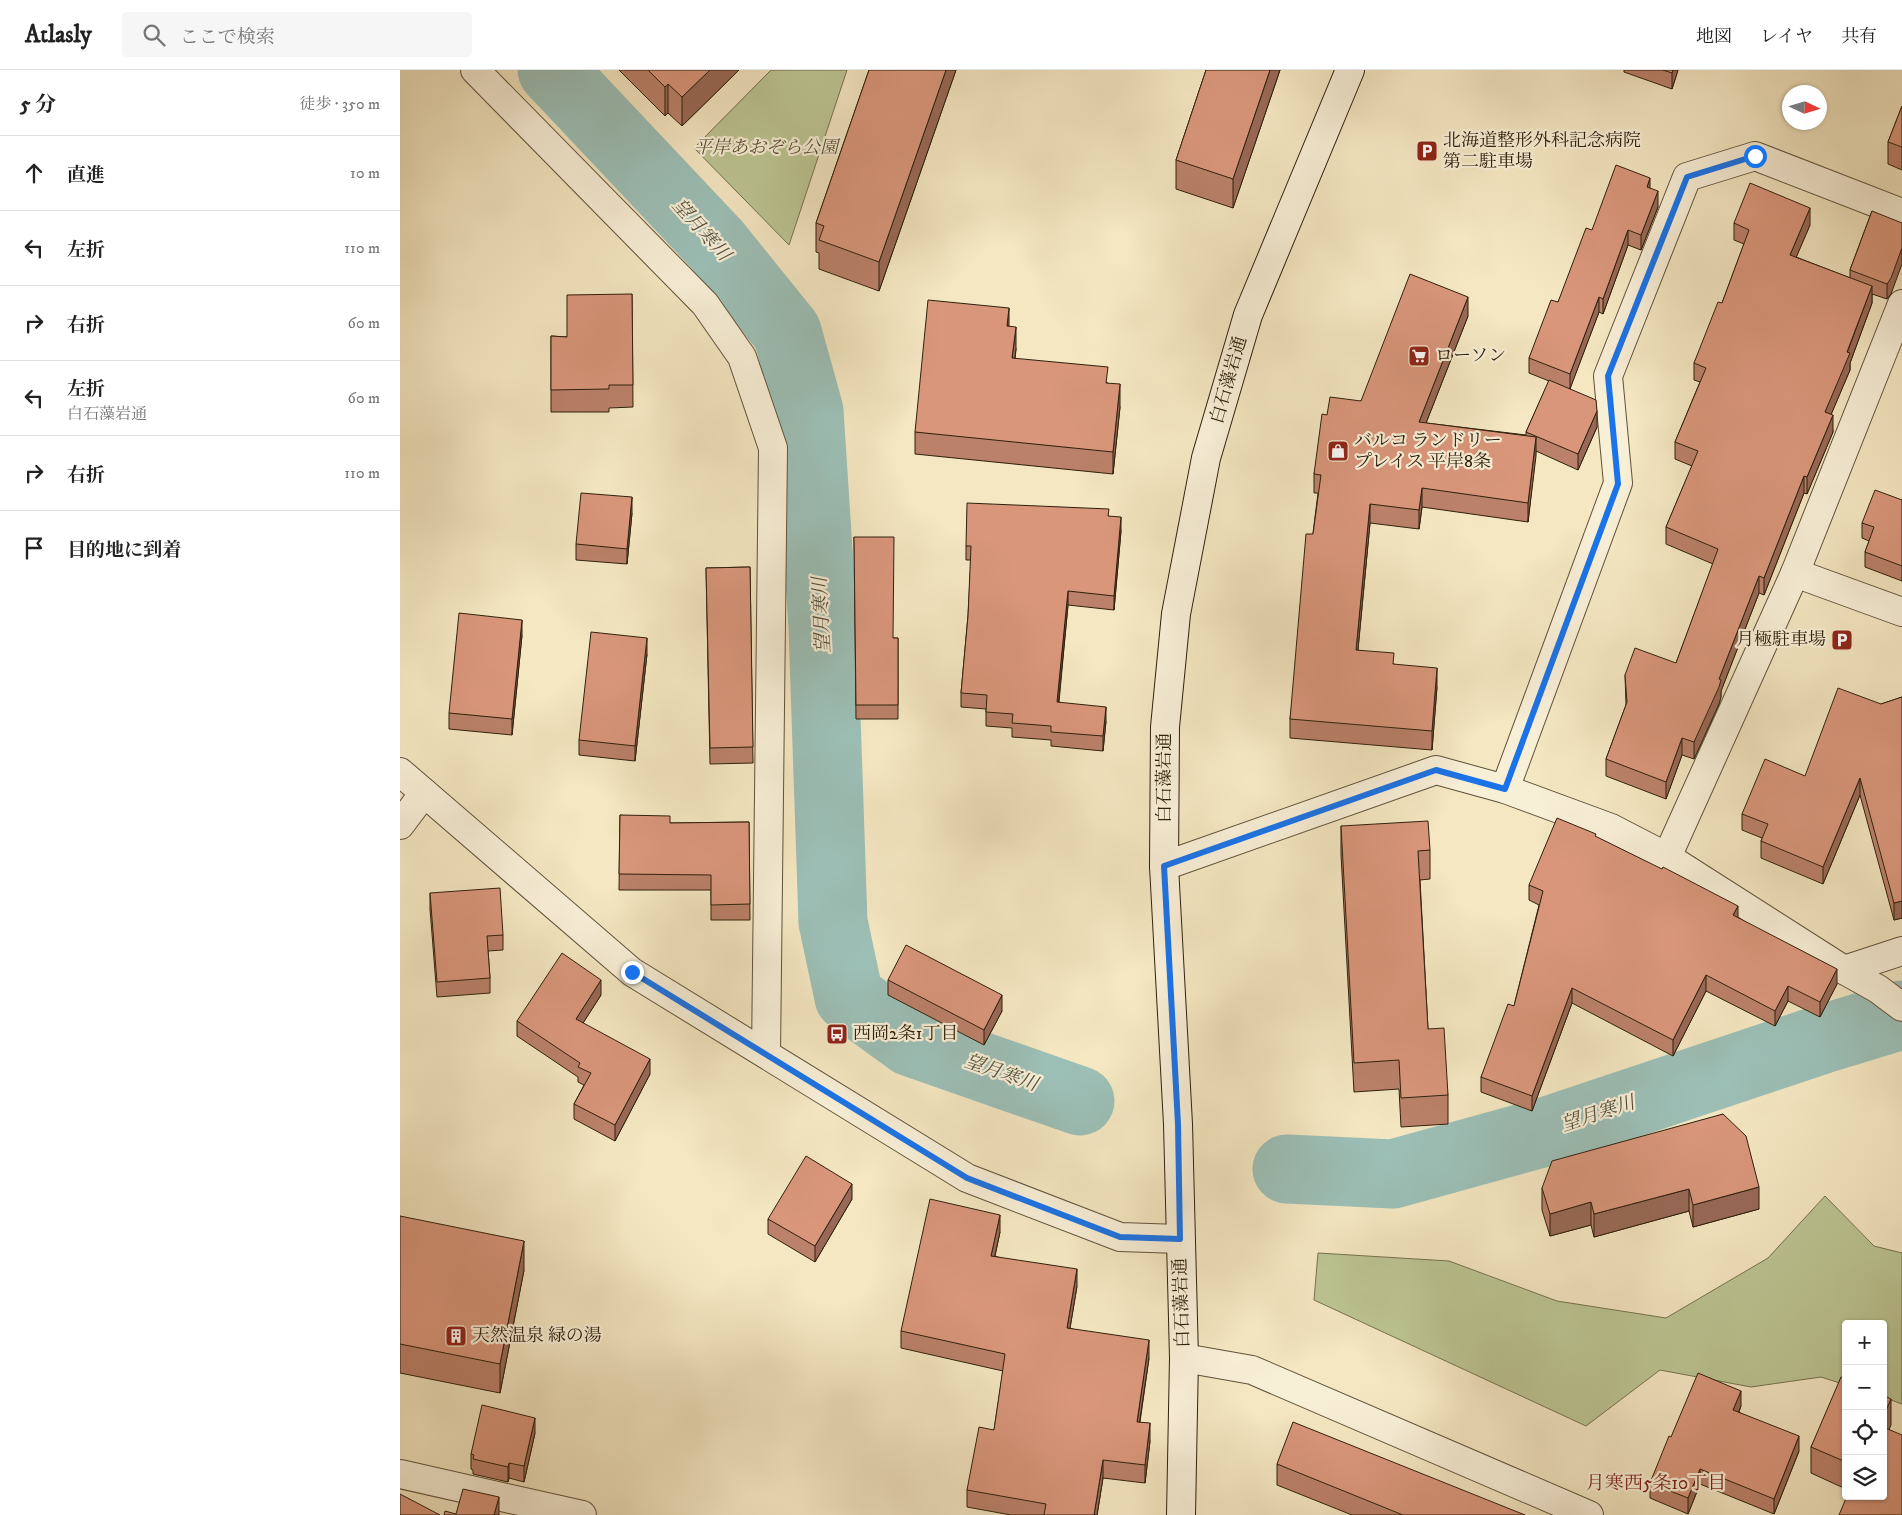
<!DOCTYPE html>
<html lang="ja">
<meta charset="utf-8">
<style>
:root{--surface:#fff;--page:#f6f6f6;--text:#222;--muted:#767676;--line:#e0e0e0}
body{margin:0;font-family:"IM FELL DW Pica","Noto Serif JP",serif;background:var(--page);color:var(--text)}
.controls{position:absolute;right:15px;bottom:15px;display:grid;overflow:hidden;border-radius:5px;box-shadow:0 1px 4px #0004}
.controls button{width:45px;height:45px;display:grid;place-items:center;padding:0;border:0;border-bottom:1px solid var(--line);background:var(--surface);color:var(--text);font:25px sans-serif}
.compass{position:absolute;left:1382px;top:15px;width:45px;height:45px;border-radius:50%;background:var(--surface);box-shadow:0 1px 4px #0004;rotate:94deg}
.stop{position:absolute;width:15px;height:15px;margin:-11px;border:4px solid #1a73e8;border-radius:50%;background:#fff}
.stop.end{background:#1a73e8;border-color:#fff;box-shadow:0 1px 5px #0008}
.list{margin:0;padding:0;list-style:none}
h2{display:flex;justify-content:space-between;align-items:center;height:65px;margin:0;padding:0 20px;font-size:21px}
h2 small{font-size:16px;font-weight:400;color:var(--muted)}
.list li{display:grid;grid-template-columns:32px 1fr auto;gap:15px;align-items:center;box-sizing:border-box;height:75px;padding:0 20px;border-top:1px solid var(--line)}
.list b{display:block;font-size:19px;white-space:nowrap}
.list p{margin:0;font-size:16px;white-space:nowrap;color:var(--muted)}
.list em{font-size:16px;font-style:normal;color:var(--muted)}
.icon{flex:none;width:28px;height:28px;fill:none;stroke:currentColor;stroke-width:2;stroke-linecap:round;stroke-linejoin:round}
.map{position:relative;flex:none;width:1502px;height:1445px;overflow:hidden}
header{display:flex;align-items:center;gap:30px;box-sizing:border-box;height:70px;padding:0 25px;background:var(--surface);border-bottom:1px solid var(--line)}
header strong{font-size:24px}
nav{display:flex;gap:28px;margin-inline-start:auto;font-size:18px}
.search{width:350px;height:45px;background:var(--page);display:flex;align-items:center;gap:12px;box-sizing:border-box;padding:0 18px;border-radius:5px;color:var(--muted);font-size:19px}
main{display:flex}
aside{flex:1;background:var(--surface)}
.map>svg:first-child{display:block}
</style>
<header>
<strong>Atlasly</strong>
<div class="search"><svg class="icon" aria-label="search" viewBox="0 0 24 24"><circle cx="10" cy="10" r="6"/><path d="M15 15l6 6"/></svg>ここで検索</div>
<nav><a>地図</a><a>レイヤ</a><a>共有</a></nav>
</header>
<main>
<aside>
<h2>5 分<small>徒歩 · 350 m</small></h2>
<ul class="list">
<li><svg class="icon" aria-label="ahead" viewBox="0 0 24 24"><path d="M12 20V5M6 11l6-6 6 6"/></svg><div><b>直進</b></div><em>10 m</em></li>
<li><svg class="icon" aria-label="left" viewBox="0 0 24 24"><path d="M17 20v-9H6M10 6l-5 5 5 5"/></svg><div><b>左折</b></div><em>110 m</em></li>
<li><svg class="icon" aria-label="right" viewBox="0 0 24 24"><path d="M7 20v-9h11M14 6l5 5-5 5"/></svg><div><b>右折</b></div><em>60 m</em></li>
<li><svg class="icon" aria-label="left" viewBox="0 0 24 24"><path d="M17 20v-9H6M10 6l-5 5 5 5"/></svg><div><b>左折</b><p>白石藻岩通</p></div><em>60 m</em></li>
<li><svg class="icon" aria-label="right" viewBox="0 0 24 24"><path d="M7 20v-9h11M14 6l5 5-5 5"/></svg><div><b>右折</b></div><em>110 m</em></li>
<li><svg class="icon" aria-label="arrive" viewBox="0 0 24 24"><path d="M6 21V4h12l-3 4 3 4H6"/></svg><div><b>目的地に到着</b></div></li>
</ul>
</aside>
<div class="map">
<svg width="1502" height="1445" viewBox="0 0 1502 1445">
<rect width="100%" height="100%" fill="#f4e7c2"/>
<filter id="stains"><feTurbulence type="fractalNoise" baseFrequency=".004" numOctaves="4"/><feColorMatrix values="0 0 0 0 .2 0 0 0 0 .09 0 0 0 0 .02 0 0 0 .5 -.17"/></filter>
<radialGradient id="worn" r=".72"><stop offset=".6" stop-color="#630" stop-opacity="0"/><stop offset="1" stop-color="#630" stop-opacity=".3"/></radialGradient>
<g fill="#bcc593" stroke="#767250">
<polygon points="371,0 447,0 389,175 294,78"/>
<polygon points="1425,1126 1474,1176 1502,1183 1502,1334 1483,1327 1483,1254 1446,1254 1446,1315 1421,1307 1351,1317 1260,1300 1186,1356 914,1230 918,1183 1049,1191 1157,1231 1266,1248 1368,1188"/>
</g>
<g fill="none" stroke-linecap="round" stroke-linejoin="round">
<g stroke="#9cbfb6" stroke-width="69">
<polyline points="152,0 316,174 387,262 409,341 423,557 433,852 449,927 511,972 680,1031"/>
<polyline points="887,1099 993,1104 1145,1062 1423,969 1502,945"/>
</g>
<g stroke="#60523a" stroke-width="30">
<g id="minor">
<polyline points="75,0 305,234 342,287 373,378 366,984"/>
<polyline points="1395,503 1502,542"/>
<polyline points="1105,719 1218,413 1208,306 1287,107 1355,86 1502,143"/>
<polyline points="0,755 24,723"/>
<polyline points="1267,787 1395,503 1502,234"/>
<polyline points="764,796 1036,700 1105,719 1211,758 1267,787 1444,900 1478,919 1502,937"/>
<polyline points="1444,900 1502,881"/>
<polyline points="784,1288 852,1300 1189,1445"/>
<polyline points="0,1404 182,1445"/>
</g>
</g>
<g stroke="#60523a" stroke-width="30">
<polyline id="tertiary" points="0,702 232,902 567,1108 720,1167 780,1169"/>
</g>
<g stroke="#2f200c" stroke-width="30">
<polyline id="secondary" points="781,1445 784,1288 778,1054 764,796 765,657 776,544 806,388 848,245 950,0"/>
</g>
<use href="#minor" stroke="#f8efd7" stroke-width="28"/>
<use href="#tertiary" stroke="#f8efd7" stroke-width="28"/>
<use href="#secondary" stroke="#f8efd7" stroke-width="28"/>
</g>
<g fill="#bb816a" stroke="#2f200c">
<polygon points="219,0 339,0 282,56 268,43 265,46"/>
<polygon points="469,0 556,0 479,221 419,199 419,183 416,182 416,153"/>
<polygon points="806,0 880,0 833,138 776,119 776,90"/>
<polygon points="1224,0 1278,0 1272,19 1224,2"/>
<polygon points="1502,36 1502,100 1488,94 1488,72"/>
<polygon points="1250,118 1258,137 1241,180 1228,175 1203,244 1199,242 1170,318 1197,357 1178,400 1136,381 1128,452 1022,437 1019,459 970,453 958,580 994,594 1037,617 1032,680 890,668 890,649 918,423 914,423 914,404 927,345 961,331 1068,246 1026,353 1126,365 1126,362 1149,311 1129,303 1129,288 1158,232 1192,160"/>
<polygon points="1472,141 1491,224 1487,229 1472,224 1472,233 1450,293 1450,300 1431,344 1433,362 1407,424 1404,423 1364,525 1359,523 1321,621 1321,627 1319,634 1294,689 1282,685 1266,729 1206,706 1206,689 1226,635 1225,605 1276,593 1313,494 1266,474 1266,457 1292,396 1275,389 1275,372 1300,312 1294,310 1294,293 1322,233 1344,174 1334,170 1334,153 1410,155 1396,187 1450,208 1450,200"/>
<polygon points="232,224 233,337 209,338 209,342 151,342 151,266 167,267"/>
<polygon points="609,256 616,279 615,289 708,313 720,337 713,404 515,384 515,362"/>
<polygon points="1502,430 1502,511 1465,497 1465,482 1469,471 1462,468 1462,453"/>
<polygon points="232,443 227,494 176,490 176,474"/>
<polygon points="709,446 721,461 714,540 668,535 659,632 706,651 703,681 651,676 651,670 612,667 612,658 586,656 586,639 561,637 561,623 568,546 571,490 566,490 566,476"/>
<polygon points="454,467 493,568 498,568 498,649 456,649"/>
<polygon points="350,497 353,693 310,694 306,498"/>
<polygon points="122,565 112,665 49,659 49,643"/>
<polygon points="247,584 235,691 179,685 179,670"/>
<polygon points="1502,627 1502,848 1494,850 1460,725 1423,814 1361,788 1361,771 1362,768 1342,760 1342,744 1405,706 1481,634"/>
<polygon points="220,745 270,753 349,752 350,850 311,850 311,820 219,820"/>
<polygon points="941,756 1030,780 1030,809 1020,810 1028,959 1048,1025 1048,1054 1001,1057 999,1019 954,1022 941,785"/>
<polygon points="1196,767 1338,847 1437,914 1420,947 1388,931 1375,956 1306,921 1273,986 1172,933 1132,1041 1081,1022 1081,1007 1114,936 1139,835 1129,830 1129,815"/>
<polygon points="30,823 103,865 103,880 88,881 90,908 90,923 37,927 30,839"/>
<polygon points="488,910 602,941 584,975 488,925"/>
<polygon points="201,925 183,953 250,1004 215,1071 174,1049 174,1034 184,1015 178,1012 178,1007 117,966 117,951"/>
<polygon points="1323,1044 1359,1139 1293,1157 1289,1141 1194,1167 1191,1155 1150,1166 1142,1140 1142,1118"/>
<polygon points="452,1129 415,1192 368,1164 368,1149"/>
<polygon points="0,1146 124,1200 100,1323 0,1303"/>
<polygon points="600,1162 595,1186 677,1216 670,1258 749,1288 740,1352 750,1371 745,1413 703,1408 697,1445 611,1445 567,1437 567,1420 594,1360 603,1301 501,1278 501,1261"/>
<polygon points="1446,1309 1446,1419 1411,1403 1411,1377"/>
<polygon points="1341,1336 1339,1342 1399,1381 1374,1444 1300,1414 1288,1444 1250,1428 1250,1413 1271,1367"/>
<polygon points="135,1363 124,1412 109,1408 108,1412 73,1404 73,1400 71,1399 71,1384"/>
<polygon points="877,1394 1125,1445 952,1445 877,1415"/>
</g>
<g fill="#986956" stroke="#2f200c">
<polygon points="310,0 339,0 282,56 282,27"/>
<polygon points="546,0 556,0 479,221 479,192"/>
<polygon points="870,0 880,0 833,138 833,109"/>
<polygon points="1273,0 1278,0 1272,19 1272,3"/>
<polygon points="268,14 268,43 265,46 265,17"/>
<polygon points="1250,108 1250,123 1247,117"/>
<polygon points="1258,121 1258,137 1241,180 1241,165"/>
<polygon points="1410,138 1410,155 1390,202 1390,185"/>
<polygon points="1228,160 1228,175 1203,244 1203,229"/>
<polygon points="1502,178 1502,194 1491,224 1487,229 1487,214"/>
<polygon points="1472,216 1472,233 1450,293 1450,300 1425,359 1425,342"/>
<polygon points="1068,227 1068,246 1019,371 1019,352"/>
<polygon points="1199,227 1199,242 1170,319 1170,304"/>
<polygon points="609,238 609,261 607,256"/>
<polygon points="616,257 616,279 612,311 612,288"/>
<polygon points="720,314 720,337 713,404 713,382"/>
<polygon points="1197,341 1197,357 1178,400 1178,384"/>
<polygon points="1433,345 1433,362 1407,424 1407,407"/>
<polygon points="1136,367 1136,386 1128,452 1128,433"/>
<polygon points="1404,406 1404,423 1364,525 1364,508"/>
<polygon points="1022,418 1022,437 1019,459 1019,440"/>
<polygon points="232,427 232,443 227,494 227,479"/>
<polygon points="970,434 970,453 956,599 956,580"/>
<polygon points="721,447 721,461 714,540 714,526"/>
<polygon points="1359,506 1359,523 1321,621 1321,627 1319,634 1294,689 1294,672 1319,609"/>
<polygon points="668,521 668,535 657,646 657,632"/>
<polygon points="122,550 122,565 112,665 112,649"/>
<polygon points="247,568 247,584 235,691 235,676"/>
<polygon points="1037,598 1037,617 1032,680 1032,661"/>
<polygon points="706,637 706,651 703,681 703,666"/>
<polygon points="1282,668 1282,685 1266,729 1266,712"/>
<polygon points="1460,708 1460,725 1423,814 1423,797"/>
<polygon points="1502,831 1502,848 1494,850 1494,833"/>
<polygon points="1338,836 1338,852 1333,845"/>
<polygon points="1437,899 1437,914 1420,947 1420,932"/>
<polygon points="1306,905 1306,921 1273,986 1273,970"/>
<polygon points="201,910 201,925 176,964 176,949"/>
<polygon points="1388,916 1388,931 1375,956 1375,941"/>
<polygon points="1172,918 1172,933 1132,1041 1132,1026"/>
<polygon points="602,925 602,941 584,975 584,960"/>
<polygon points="250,989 250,1004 215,1071 215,1055"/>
<polygon points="452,1114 452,1129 415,1192 415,1176"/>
<polygon points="1359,1117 1359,1139 1293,1157 1293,1135"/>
<polygon points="1289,1119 1289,1141 1194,1167 1194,1144"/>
<polygon points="1191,1132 1191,1155 1150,1166 1150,1144"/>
<polygon points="600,1145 600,1162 591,1203 591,1186"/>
<polygon points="124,1171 124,1200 100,1323 100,1294"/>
<polygon points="677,1199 677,1216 667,1276 667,1258"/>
<polygon points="749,1270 749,1288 737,1369 737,1352"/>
<polygon points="1341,1321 1341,1336 1333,1355 1333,1340"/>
<polygon points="1491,1329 1491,1355 1483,1374 1483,1347"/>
<polygon points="135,1348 135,1363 124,1412 124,1396"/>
<polygon points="750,1353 750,1371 745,1413 745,1395"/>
<polygon points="1399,1366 1399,1381 1374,1444 1374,1429"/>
<polygon points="703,1390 703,1408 697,1445 694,1445"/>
<polygon points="109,1393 109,1408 108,1412 108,1397"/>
<polygon points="1300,1399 1300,1414 1288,1444 1288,1428"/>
<polygon points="99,1427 99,1445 94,1445"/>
</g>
<g fill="#d9967b" stroke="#2f200c">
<polygon points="248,0 310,0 282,27 268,14 265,17"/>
<polygon points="469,0 546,0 479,192 419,170 424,156 416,153"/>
<polygon points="806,0 870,0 833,109 776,90"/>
<polygon points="1263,0 1273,0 1272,3"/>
<polygon points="1502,36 1502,77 1488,72"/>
<polygon points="1216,95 1250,108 1247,117 1258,121 1241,165 1228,160 1203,229 1199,227 1170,304 1129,288 1151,230 1158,232 1186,158 1192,160"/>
<polygon points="1350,113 1410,138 1390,185 1472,216 1447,282 1450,283 1425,342 1433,345 1407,407 1404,406 1364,508 1359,506 1319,609 1321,610 1319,617 1294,672 1282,668 1266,712 1206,689 1227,632 1225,605 1235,578 1276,593 1318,479 1266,457 1298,381 1275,372 1306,298 1294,293 1318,232 1322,233 1349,160 1334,153"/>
<polygon points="1472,141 1502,153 1502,178 1491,208 1487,214 1450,200"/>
<polygon points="1010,204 1068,227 1019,352 1136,367 1128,433 1022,418 1019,440 970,434 956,580 994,583 993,594 1037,598 1032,661 890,649 906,464 913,464 921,405 914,404 922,344 927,345 930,327 961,331"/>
<polygon points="232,224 233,315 209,315 209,319 151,320 151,266 167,267 167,225"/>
<polygon points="528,230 609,238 607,256 616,257 612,288 708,297 706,313 720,314 713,382 515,362"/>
<polygon points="1149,310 1196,330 1197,341 1178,384 1126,362"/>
<polygon points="1475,420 1502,430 1502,496 1465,482 1474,457 1462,453"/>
<polygon points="181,423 232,427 227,479 176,474"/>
<polygon points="567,433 709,439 708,446 721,447 714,526 668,521 657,632 706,637 703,666 651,662 651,656 612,653 613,644 586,642 587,625 561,623 568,546 571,476 566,476"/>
<polygon points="454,467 494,467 493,568 498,568 498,635 456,635"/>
<polygon points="350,497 353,677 310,678 306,498"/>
<polygon points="59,543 122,550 112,649 49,643"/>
<polygon points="191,562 247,568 235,676 179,670"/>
<polygon points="1438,618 1481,634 1502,627 1502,831 1494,833 1460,708 1423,797 1361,771 1368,754 1342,744 1365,689 1405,706"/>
<polygon points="220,745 270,746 270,753 349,752 350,834 311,835 311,805 219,804"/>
<polygon points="1157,748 1196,764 1195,766 1262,799 1263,797 1338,836 1333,845 1437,899 1420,932 1388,916 1375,941 1306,905 1273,970 1172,918 1132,1026 1081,1007 1108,934 1114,936 1143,821 1129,815"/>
<polygon points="1028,751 1030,780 1018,781 1028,959 1044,958 1048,1025 1001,1028 999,990 954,993 941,756"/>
<polygon points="100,818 103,865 87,866 90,908 37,912 30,823"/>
<polygon points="506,875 602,925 584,960 488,910"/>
<polygon points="162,883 201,910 176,949 250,989 215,1055 174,1034 191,1003 178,997 180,993 117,951"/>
<polygon points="1323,1044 1346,1066 1359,1117 1293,1135 1289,1119 1194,1144 1191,1132 1150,1144 1142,1118 1152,1091"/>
<polygon points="406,1086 452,1114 415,1176 368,1149"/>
<polygon points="530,1129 600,1145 591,1186 677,1199 667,1258 749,1270 737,1352 750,1353 745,1395 703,1390 694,1445 644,1445 646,1434 567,1420 579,1357 594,1360 605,1284 501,1261"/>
<polygon points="0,1146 124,1171 100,1294 0,1274"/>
<polygon points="1298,1303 1341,1321 1333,1340 1399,1366 1374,1429 1300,1399 1288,1428 1250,1413 1269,1366 1271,1367"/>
<polygon points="1441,1307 1446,1309 1446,1392 1411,1377"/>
<polygon points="1483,1325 1491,1329 1483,1347"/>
<polygon points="82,1335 135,1348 124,1396 109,1393 108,1397 73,1389 74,1385 71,1384"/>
<polygon points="893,1352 1125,1445 1003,1445 877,1394"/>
<polygon points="1483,1357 1502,1365 1502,1445 1439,1445 1447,1426 1483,1426"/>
<polygon points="63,1419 99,1427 94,1445 44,1445 45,1441 56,1444"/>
<polygon points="0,1424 40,1445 0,1445"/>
</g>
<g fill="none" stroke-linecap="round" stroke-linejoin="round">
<polyline stroke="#1a73e8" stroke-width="6" points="232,902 567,1108 720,1167 780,1169 778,1054 764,796 1036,700 1105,719 1218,414 1208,306 1287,107 1355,86"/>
</g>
<defs>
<g id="parking-square" transform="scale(1.125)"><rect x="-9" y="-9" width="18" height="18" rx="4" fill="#8f2418" stroke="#f8efd7"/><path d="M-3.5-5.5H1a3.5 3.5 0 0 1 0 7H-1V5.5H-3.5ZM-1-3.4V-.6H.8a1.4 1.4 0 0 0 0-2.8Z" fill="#fff"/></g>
<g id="supermarket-square" transform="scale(1.125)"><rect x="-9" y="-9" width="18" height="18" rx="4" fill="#8f2418" stroke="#f8efd7"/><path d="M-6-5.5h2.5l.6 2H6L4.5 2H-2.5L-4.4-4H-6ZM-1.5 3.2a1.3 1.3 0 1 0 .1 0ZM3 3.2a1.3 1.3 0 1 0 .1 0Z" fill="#fff"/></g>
<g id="shop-square" transform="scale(1.125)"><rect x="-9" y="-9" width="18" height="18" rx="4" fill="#8f2418" stroke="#f8efd7"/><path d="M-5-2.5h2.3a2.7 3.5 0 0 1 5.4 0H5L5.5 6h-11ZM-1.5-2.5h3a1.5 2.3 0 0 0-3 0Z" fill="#fff"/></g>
<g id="bus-square" transform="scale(1.125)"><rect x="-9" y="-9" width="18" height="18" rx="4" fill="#8f2418" stroke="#f8efd7"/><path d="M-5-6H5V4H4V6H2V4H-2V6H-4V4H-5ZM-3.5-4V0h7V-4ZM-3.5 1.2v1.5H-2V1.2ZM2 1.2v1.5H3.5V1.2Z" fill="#fff"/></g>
<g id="building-square" transform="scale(1.125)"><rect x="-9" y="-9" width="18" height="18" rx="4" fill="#8f2418" stroke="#f8efd7"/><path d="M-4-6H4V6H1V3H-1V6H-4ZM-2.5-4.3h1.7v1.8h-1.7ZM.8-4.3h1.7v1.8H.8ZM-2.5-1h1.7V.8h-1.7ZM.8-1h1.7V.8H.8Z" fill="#fff"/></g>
</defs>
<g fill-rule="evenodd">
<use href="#parking-square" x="1027" y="81"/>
<use href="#supermarket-square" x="1019" y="286"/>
<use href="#shop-square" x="938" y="381"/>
<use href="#parking-square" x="1442" y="570"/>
<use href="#bus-square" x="437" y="964"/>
<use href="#building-square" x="56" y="1266"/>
</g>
<g text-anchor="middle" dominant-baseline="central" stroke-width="4.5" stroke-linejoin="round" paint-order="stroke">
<g font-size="18" fill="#2f200c" stroke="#f8efd7" text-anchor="start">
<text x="1043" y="71">北海道整形外科記念病院<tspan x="1043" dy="21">第二駐車場</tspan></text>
<text x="1035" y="286">ローソン</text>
<text x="954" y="371">バルコ ランドリー<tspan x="954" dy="21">プレイス 平岸8条</tspan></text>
<text x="1426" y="570" text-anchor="end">月極駐車場</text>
<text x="453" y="964">西岡2条1丁目</text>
<text x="72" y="1266">天然温泉 緑の湯</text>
</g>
<g font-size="18" font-style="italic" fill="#595234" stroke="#f8efd7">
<text x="366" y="78">平岸あおぞら公園</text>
</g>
<g font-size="18" fill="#2f200c" stroke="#f8efd7">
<text transform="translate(829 310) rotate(-74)">白石藻岩通</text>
<text transform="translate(765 708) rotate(-90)">白石藻岩通</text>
<text transform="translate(782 1233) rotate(-92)">白石藻岩通</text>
</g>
<g font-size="19" font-style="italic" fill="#50503f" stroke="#f8efd7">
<text transform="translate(301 160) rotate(48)">望月寒川</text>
<text transform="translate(422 545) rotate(-93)">望月寒川</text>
<text transform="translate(601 1003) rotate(19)">望月寒川</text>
<text transform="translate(1198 1044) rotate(-18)">望月寒川</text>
</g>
<g font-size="19" fill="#7a1f14" stroke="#f8efd7">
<text x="1256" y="1413">月寒西5条10丁目</text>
</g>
</g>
<rect width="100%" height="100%" filter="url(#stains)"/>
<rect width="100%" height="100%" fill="url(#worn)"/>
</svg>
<div class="controls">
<button>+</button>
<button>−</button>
<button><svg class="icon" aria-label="locate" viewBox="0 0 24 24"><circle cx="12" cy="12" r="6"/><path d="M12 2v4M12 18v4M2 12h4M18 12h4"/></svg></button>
<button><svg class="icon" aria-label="layers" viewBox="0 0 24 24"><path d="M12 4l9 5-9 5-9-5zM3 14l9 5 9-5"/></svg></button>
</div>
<svg class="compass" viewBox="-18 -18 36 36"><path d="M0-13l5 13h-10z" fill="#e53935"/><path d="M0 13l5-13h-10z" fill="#767676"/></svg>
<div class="stop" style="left:1355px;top:86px"></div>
<div class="stop end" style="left:232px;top:902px"></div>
</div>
</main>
